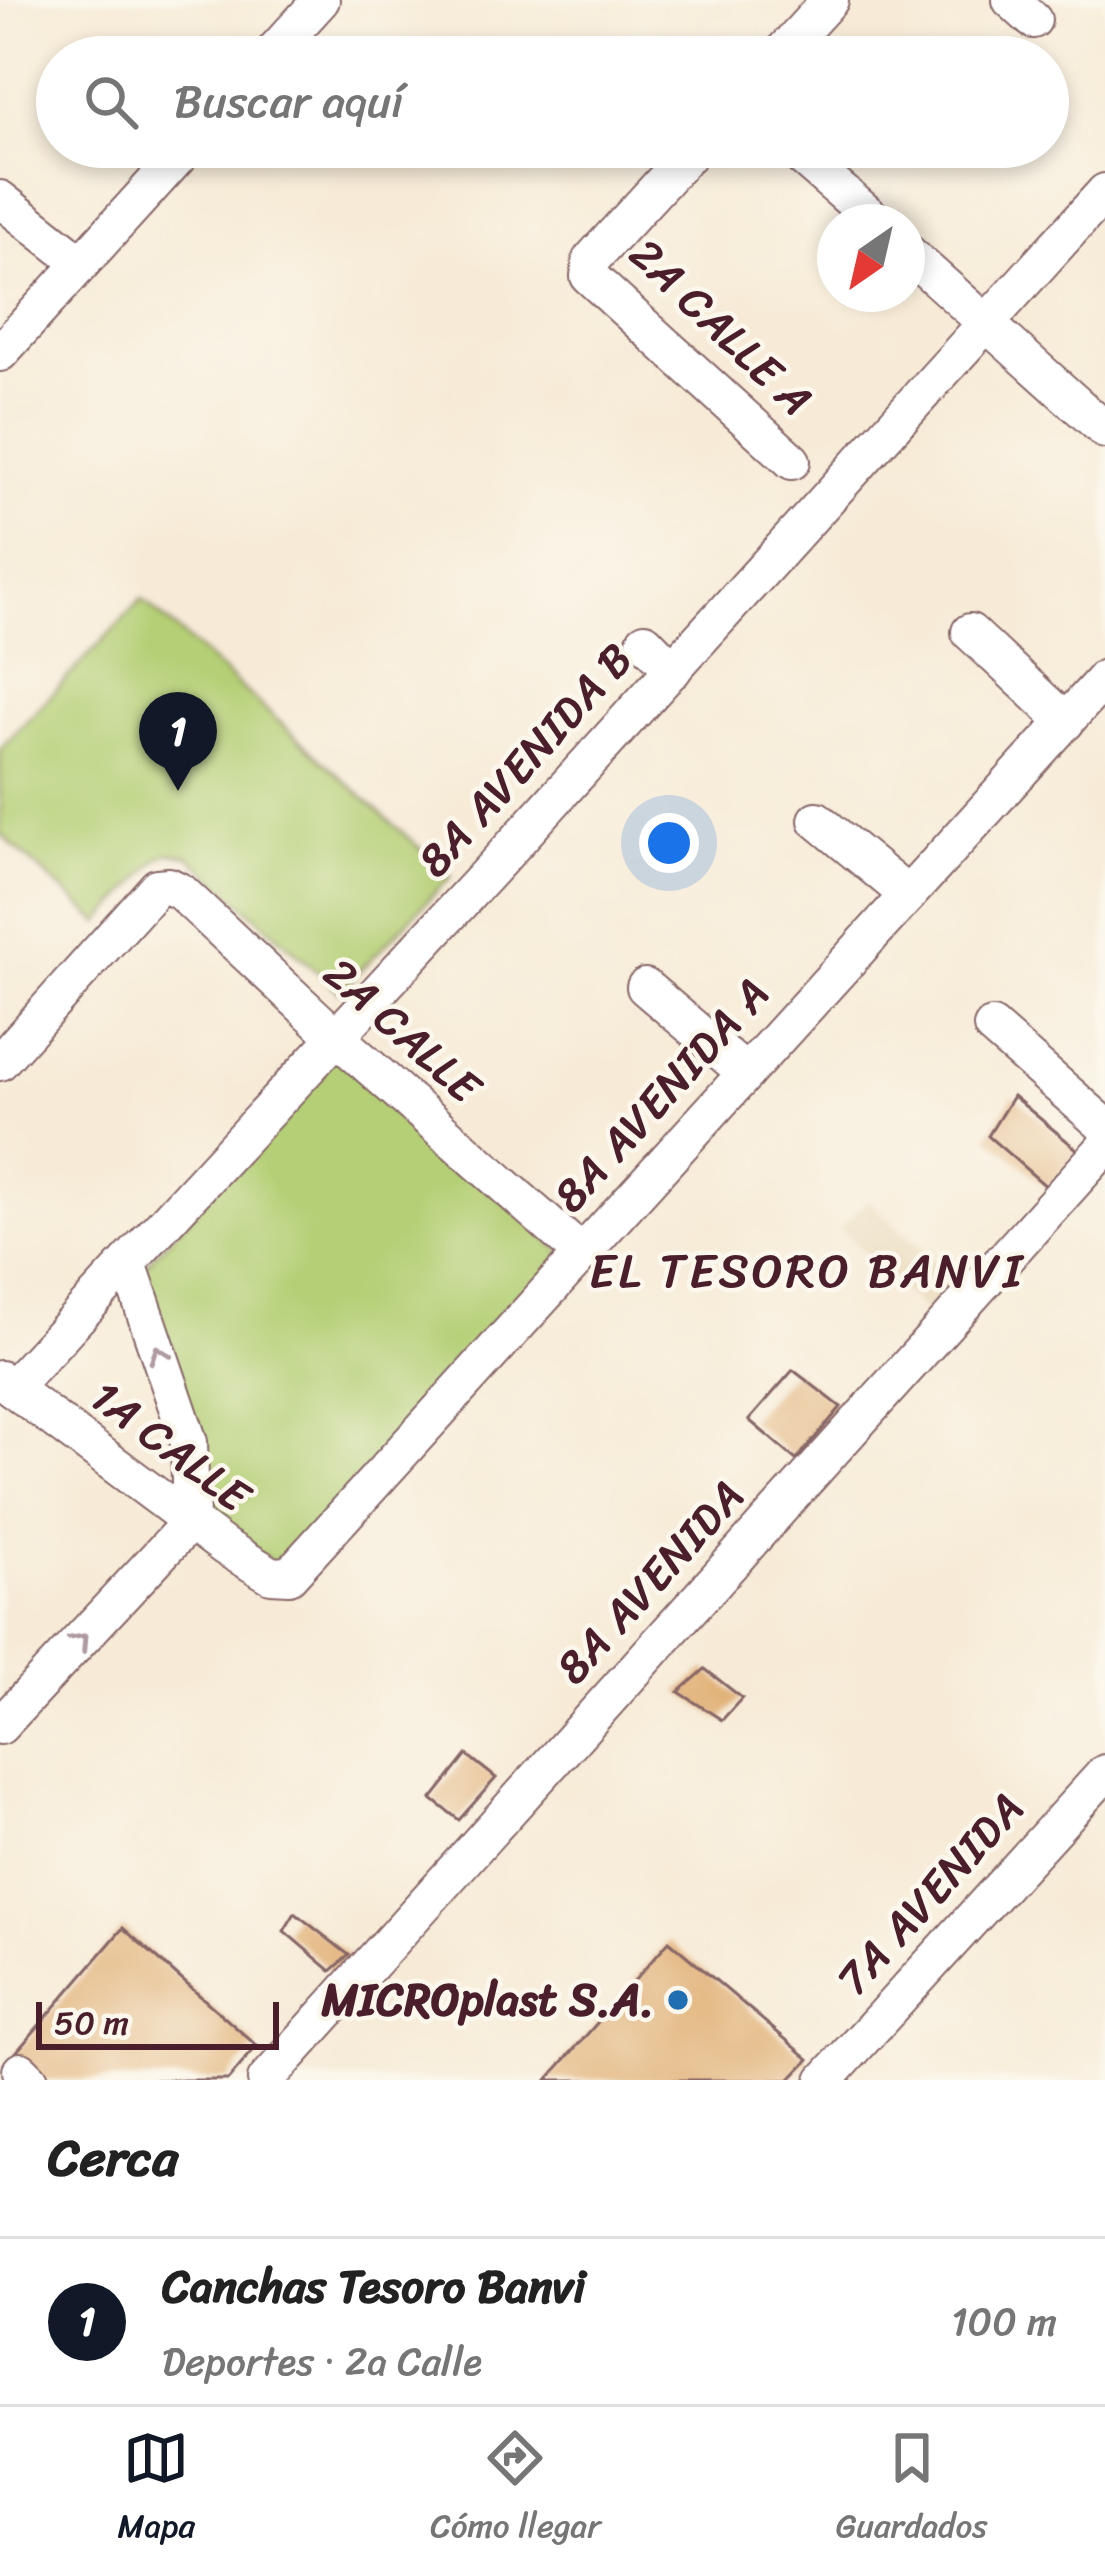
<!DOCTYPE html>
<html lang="es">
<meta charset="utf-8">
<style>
:root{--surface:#fff;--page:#f6f6f6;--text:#222;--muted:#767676;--line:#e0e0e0;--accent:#111827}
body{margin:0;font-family:Sriracha,sans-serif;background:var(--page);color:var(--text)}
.compass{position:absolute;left:817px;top:204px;width:108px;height:108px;border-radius:50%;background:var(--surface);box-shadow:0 6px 18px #0003;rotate:214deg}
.scale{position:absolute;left:36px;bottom:30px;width:243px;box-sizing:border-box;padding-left:12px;border:6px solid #4a1f2b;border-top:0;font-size:33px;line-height:42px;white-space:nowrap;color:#4a1f2b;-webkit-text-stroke:9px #fbf7ec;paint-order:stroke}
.you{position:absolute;left:669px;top:843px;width:42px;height:42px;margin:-30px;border:9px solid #fff;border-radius:50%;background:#1a73e8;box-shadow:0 0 0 18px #1a73e833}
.badge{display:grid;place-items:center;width:78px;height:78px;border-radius:50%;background:var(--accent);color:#fff;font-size:39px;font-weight:700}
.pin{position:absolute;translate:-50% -99px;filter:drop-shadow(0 3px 6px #0008)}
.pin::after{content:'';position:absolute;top:63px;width:42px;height:36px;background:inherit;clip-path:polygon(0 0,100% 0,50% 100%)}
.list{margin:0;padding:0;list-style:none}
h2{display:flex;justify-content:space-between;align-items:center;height:156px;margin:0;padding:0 48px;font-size:51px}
h2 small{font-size:39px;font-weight:400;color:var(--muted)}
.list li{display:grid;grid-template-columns:78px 1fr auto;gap:36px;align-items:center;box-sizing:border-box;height:168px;padding:0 48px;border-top:3px solid var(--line)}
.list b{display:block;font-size:45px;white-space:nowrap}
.list p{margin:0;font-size:39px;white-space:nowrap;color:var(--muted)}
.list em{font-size:39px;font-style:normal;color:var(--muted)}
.icon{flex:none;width:66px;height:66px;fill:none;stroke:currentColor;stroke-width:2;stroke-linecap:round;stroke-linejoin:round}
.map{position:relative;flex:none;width:1105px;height:2080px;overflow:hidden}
.search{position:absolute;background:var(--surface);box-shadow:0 6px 18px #0003;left:36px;right:36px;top:36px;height:132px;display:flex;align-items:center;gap:30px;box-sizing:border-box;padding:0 42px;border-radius:66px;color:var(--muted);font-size:45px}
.sheet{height:324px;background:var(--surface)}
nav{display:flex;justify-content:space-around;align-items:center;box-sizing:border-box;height:168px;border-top:3px solid var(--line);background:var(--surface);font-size:33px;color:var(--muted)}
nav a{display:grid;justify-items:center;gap:6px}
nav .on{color:var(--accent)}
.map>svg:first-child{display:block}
</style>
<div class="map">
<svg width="1105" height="2080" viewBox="0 0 1105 2080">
<rect width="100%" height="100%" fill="#fbf7ec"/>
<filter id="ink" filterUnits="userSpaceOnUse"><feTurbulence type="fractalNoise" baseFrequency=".00833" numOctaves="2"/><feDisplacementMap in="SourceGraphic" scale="24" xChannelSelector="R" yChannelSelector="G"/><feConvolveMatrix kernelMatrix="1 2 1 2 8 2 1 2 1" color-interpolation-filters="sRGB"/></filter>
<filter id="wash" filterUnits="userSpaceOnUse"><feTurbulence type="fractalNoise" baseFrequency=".004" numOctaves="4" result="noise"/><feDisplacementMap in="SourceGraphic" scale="48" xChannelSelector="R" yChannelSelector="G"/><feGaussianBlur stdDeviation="2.7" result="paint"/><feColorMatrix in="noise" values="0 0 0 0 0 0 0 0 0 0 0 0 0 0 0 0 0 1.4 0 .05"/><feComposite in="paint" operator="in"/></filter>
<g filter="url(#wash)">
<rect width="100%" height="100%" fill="#f7ebd7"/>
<polygon fill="#e9d9ba" points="868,1200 957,1281 930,1317 840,1228"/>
<g fill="#b4cf75" stroke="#7f7750" stroke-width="3">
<polygon points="142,599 451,876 340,992 189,856 170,853 159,858 100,923 0,834 0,749"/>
<polygon points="337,1052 565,1254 281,1568 202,1516 142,1269"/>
</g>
<g id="blocks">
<g fill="#e2b47c">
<polygon points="1013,1096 1079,1151 1048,1188 988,1136"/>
<polygon points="793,1370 841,1407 796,1460 749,1420"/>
<polygon points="705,1669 742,1698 722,1720 679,1692"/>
<polygon points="467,1755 496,1778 459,1820 432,1799"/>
<polygon points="295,1913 349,1955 331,1971 284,1931"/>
<polygon points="123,1928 257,2046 228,2080 39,2080 12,2057"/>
<polygon points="669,1941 809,2059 789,2080 547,2080"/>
</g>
</g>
</g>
<g filter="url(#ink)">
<use href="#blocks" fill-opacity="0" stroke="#876667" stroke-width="3"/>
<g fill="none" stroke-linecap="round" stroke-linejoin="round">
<g stroke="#876667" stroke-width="40">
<g id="minor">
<polyline points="1011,0 1033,20"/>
<polyline points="269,57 321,0"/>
<polyline points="778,57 830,0"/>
<polyline points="695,147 591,260 589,276 792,461"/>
<polyline points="790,147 877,222"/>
<polyline points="0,199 81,263"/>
<polyline points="907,252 1105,430"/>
<polyline points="0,353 187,147"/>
<polyline points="970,632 1066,722"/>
<polyline points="645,641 673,670"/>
<polyline points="817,820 908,895"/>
<polyline points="645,987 746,1073"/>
<polyline points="992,1027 1105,1126"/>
<polyline points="0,1062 157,887 169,886 181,892 336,1037 581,1253"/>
<polyline points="0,1379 225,1547 271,1575 289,1576 1105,678"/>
<polyline points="12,1388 498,862 1105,192"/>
<polyline points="0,1726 191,1521 189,1442 129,1266"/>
<polyline points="21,2071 30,2080"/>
<polyline points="266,2080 1105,1147"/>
<polyline points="825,2080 1105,1773"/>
</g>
</g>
<use href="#minor" stroke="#fff" stroke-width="36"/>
</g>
<defs><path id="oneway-chevron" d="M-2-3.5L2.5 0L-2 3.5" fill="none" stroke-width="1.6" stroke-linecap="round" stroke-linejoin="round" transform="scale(3)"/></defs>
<g stroke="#ae9aa0">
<use href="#oneway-chevron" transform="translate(159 1354) rotate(-109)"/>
<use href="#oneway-chevron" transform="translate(80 1641) rotate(-47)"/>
</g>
</g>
<circle fill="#1f6fb2" stroke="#fbf7ec" stroke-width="4.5" cx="678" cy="2000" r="12"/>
<g text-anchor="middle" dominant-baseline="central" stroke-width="9" stroke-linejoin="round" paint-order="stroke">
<g font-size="45" fill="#4a1f2b" stroke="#fbf7ec">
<text transform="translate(721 327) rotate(44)">2A CALLE A</text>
<text transform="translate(525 760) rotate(-48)">8A AVENIDA B</text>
<text transform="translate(402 1030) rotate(42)">2A CALLE</text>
<text transform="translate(661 1095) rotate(-48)">8A AVENIDA A</text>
<text transform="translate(170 1446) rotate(37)">1A CALLE</text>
<text transform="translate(650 1582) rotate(-48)">8A AVENIDA</text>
<text transform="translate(930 1894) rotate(-48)">7A AVENIDA</text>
</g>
<g font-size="45" font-weight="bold" fill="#4a1f2b" stroke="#fbf7ec" text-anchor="end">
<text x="654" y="2000">MICROplast S.A.</text>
</g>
<g font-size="48" letter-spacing="3" fill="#4a1f2b" stroke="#fbf7ec">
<text x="807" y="1270">EL TESORO BANVI</text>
</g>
</g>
</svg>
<svg class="compass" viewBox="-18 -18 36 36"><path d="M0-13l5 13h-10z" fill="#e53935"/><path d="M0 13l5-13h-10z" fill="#767676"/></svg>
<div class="scale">50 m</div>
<div class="you"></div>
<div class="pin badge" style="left:178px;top:791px">1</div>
<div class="search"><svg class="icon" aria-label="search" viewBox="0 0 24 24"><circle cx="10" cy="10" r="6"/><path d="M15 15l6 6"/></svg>Buscar aquí</div>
</div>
<section class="sheet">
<h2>Cerca<small></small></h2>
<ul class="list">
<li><span class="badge">1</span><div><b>Canchas Tesoro Banvi</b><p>Deportes · 2a Calle</p></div><em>100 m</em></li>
</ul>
</section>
<nav>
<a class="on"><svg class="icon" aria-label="map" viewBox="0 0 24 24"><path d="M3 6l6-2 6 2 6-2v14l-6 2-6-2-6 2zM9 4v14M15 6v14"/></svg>Mapa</a>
<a><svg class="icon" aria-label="directions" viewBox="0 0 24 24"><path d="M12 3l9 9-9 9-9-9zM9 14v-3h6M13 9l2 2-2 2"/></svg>Cómo llegar</a>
<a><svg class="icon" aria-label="saved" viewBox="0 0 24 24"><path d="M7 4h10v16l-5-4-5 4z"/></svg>Guardados</a>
</nav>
